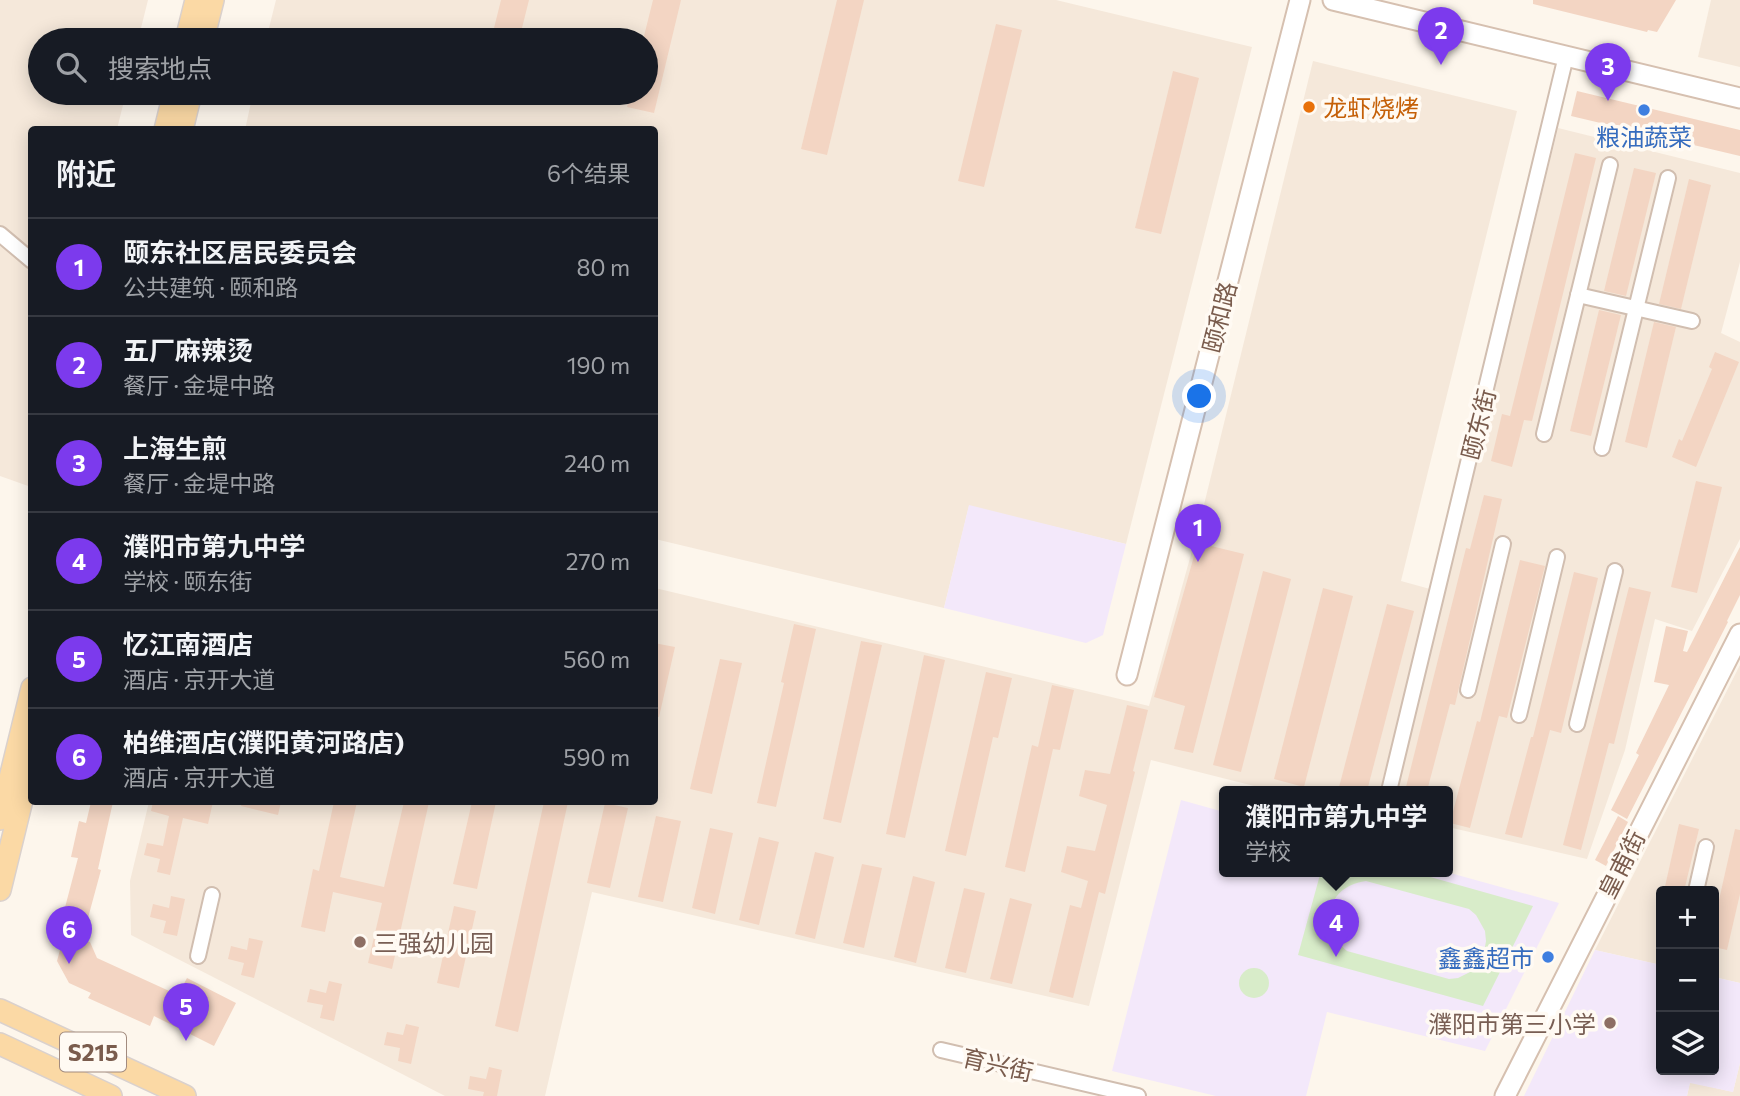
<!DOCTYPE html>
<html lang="zh">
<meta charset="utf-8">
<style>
:root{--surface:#171b24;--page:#242831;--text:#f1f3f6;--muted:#9ea1a6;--line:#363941;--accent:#7c3aed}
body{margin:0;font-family:Commissioner,"Noto Sans SC",sans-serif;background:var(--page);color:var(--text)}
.controls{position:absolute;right:21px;bottom:21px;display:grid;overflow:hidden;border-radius:7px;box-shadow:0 4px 18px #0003}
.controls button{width:63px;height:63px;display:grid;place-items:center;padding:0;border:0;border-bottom:2px solid var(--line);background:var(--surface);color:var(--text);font:35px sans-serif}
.you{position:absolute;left:1200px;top:397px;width:24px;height:24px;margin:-18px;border:5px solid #fff;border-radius:50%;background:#1a73e8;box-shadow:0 0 0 10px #1a73e833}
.badge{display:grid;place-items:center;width:46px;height:46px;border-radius:50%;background:var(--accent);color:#fff;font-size:23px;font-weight:700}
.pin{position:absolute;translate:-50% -58px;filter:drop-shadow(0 2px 4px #0008)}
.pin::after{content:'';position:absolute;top:37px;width:24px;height:21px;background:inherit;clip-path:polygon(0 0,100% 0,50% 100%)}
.popup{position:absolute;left:1219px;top:786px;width:234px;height:91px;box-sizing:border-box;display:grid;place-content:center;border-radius:7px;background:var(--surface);filter:drop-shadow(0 2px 5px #0005);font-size:23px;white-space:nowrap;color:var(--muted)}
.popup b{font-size:26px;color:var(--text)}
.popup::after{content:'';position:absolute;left:50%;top:100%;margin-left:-14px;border:14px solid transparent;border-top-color:var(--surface)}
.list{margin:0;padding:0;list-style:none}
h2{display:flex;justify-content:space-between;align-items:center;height:91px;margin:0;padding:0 28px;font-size:30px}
h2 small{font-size:23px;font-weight:400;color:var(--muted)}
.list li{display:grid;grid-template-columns:46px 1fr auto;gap:21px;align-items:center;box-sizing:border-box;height:98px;padding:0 28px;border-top:2px solid var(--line)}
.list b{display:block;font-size:26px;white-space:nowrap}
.list p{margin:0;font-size:23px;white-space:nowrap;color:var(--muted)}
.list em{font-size:23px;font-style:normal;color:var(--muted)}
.icon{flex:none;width:38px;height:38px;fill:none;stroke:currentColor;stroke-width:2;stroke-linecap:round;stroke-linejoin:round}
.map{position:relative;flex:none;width:1740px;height:1096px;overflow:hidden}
.search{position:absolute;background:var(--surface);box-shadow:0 4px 18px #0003;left:28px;top:28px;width:630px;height:77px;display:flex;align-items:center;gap:18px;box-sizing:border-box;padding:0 24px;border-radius:38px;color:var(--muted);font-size:26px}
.panel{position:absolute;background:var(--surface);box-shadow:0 4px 18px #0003;left:28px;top:126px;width:630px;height:679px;border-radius:7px}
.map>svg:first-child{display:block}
</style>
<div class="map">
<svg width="1740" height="1096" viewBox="0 0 1740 1096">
<rect width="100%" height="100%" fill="#fdf6ec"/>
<g fill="#f5e8da">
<polygon points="0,0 148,0 138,40 40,40 40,93 126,93 117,129 32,130 31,487 0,476"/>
<polygon points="276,0 1056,0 1252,47 1126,544 969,506 944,608 655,539 654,130 245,130 253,93 646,93 646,40 266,40"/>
<polygon points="1711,0 1740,0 1740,67 1698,57"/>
<polygon points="1313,61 1517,111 1401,581 1430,589 1380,791 1274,791 1151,760 1089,1006 592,892 545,1096 445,1096 131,935 130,881 149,802 654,802 655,588 1149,706 1198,529"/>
<polygon points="1558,128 1740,173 1740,262 1721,333 1740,342 1740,539 1692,631 1655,619 1625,750 1587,859 1448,827 1448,791 1396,791"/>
<polygon points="1740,665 1740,983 1714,977 1714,891 1661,891 1661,965 1595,950"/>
<polygon points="1740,1063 1740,1096 1687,1096 1690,1082 1733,1092"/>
</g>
<g fill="#f3e8fa">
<polygon points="969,505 1126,544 1103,635 1086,643 944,608"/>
<polygon points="1181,800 1224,812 1224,871 1443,871 1559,903 1485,1051 1327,1012 1306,1096 1216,1096 1112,1071"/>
<polygon points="1595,950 1661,965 1661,1070 1714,1070 1714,977 1740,983 1740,1063 1733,1092 1690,1083 1687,1096 1524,1096"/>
</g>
<g fill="#d8ecc9" fill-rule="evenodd">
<path d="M1321 871H1409L1533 906 1483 1006 1298 955ZM1366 881 1469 909 1476 915 1485 931 1486 941 1483 958 1472 971 1458 978 1449 979 1347 951C1317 926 1327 886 1366 881Z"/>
<circle cx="1254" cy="983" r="15"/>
</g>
<g fill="#f3d5c3">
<polygon points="501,0 529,0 519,40 491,40"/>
<polygon points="653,0 681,0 654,113 627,107 631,93 646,93 646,40 643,40"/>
<polygon points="837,0 864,0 827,155 801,149"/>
<polygon points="1533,0 1676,0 1657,32 1648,30 1647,32 1533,4"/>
<polygon points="996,24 1022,30 984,187 958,181"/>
<polygon points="1173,71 1199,78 1161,234 1135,228"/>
<polygon points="1577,91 1740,130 1740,156 1571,116"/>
<polygon points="1575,153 1596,158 1532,421 1524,420 1512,467 1491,461 1502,414 1510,416"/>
<polygon points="1634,168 1656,173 1626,296 1604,291"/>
<polygon points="1689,179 1711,185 1681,309 1659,304"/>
<polygon points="1599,310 1621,315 1591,436 1570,431"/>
<polygon points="1654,322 1676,327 1647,448 1625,442"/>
<polygon points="1715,352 1739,362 1696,467 1672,457 1679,439 1682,441 1712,369 1709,367"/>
<polygon points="1696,481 1722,487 1697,593 1671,587"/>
<polygon points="1484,495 1502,499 1455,705 1450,704 1427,791 1405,791 1466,548 1470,549"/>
<polygon points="1200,535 1213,539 1211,546 1244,554 1193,753 1174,749 1185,706 1154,697"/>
<polygon points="1740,547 1740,595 1727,621 1728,622 1627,819 1611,810 1639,755 1636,753 1669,685 1654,682 1666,626 1688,631 1683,651 1687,652"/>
<polygon points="1520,560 1545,566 1507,718 1499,716 1470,828 1450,823 1477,721 1480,722"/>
<polygon points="1263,571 1291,579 1241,772 1213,765"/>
<polygon points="1574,572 1598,578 1561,733 1550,730 1522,838 1505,834 1531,737 1533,737"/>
<polygon points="1629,587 1651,592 1614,744 1609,743 1581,850 1563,845"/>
<polygon points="1323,588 1353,596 1304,787 1274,779"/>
<polygon points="1387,604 1414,611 1367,791 1338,791"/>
<polygon points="794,624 816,629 776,807 757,803 784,683 781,682"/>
<polygon points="861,641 882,645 841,823 823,819"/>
<polygon points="654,643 675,647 659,717 654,716"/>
<polygon points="924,655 945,660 905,838 886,834"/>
<polygon points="720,659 742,663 712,794 690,789"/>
<polygon points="986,672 1012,678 998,738 993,737 966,856 945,851"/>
<polygon points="1052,685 1074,690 1060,750 1053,749 1025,872 1005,867 1032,745 1038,747"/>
<polygon points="1127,705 1148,710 1133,771 1135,772 1105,894 1099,892 1073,998 1049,992 1070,905 1081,908 1088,881 1061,872 1067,846 1095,851 1107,805 1079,796 1085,770 1110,774"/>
<polygon points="91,802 113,802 98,869 101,870 82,940 90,942 97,958 178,995 187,978 236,1003 214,1046 154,1016 150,1026 88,998 91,993 69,983 57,961 64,935 58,934 78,858 71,857 79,821 86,823"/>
<polygon points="153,802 213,802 208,824 183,818 170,875 157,872 160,859 144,855 147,843 163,846 169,816 151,811"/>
<polygon points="242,802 281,802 278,815 241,806"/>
<polygon points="334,802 357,802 340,877 384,887 404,802 429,802 392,969 368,963 382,903 333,892 325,932 301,927 313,869 319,871"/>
<polygon points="472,802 496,802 477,889 453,884"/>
<polygon points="544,802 568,802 518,1032 495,1026"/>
<polygon points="605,803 628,808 610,888 587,883"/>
<polygon points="656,816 681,821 663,902 638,897"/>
<polygon points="1618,816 1628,822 1606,866 1595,860"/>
<polygon points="1679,824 1699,829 1684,891 1664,891"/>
<polygon points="710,828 733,833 715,914 692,908"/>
<polygon points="1735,829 1740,830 1740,894 1727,950 1714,947 1714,922"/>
<polygon points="759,837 779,842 759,925 739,920"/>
<polygon points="815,852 834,857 815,939 795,934"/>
<polygon points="862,864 882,868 864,948 843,943"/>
<polygon points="913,876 935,882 916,963 894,957"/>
<polygon points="964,888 985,893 966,973 945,968"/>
<polygon points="171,896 185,899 177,936 163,933 166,921 150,917 153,904 169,908"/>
<polygon points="1010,898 1032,904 1012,984 990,979"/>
<polygon points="454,906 476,911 459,988 437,983"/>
<polygon points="249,938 263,941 254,978 241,975 244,963 228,959 231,946 247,950"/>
<polygon points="329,981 342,984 334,1021 320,1018 323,1005 307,1002 310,989 326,993"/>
<polygon points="406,1024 419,1027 411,1064 398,1061 400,1048 384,1045 387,1032 403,1035"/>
<polygon points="489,1067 502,1070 497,1096 483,1096 484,1092 468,1089 470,1076 486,1079"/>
</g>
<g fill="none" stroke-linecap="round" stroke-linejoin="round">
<g stroke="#d1beb0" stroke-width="18">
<g id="street">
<polyline points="0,234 32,261"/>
<polyline points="1578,295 1692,321"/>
<polyline points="1544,434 1610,165"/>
<polyline points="1602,448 1668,178"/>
<polyline points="1468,690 1503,544"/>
<polyline points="1519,715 1557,557"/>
<polyline points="1577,724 1615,571"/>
<polyline points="1389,791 1566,56"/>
<polyline points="1696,891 1706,847"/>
<polyline points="198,956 212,895"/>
<polyline points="941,1050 1138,1096"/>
</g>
</g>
<g stroke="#d6c0b0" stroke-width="23">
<g id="secondary">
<polyline points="1333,0 1740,98"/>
<polyline points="1127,675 1300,0"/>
<polyline points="1505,1096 1740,634"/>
</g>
</g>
<g stroke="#dad1cd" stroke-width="24">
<g id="primary">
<polyline points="186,40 196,0"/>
<polyline points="203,40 213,0"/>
<polyline points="165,130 174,93"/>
<polyline points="182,130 191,93"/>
<polyline points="0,819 32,688"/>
<polyline points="0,890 32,759"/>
<polyline points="0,1010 185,1096"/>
<polyline points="0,1044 111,1096"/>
</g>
</g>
<use href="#street" stroke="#fff" stroke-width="14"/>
<use href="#secondary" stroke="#fff" stroke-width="19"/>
<use href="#primary" stroke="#fbd9a5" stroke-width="21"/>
</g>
<circle fill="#e8710a" stroke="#fffaf3" stroke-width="2.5" cx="1309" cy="107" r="7"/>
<g fill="#3f7fe0" stroke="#fffaf3" stroke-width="2.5">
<circle cx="1644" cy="110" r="7"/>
<circle cx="1548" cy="957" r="7"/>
</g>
<g fill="#8d6e63" stroke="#fffaf3" stroke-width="2.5">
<circle cx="360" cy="942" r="7"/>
<circle cx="1610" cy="1023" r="7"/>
</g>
<g text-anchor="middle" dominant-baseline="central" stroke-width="7" stroke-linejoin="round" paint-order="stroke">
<rect fill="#fffaf3" stroke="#a28b7f" stroke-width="2" x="60" y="1032.5" width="66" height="39" rx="5"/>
<g font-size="23" font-weight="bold" fill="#7a5c4d">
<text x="93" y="1052">S215</text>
</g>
<g font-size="24" fill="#c56008" stroke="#fffaf3" text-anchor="start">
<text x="1323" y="107">龙虾烧烤</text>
</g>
<g font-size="24" fill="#366cbe" stroke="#fffaf3">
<text x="1644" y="136">粮油蔬菜</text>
<text x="1534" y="957" text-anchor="end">鑫鑫超市</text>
</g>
<g font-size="24" fill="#7a5c4d" stroke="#fffaf3">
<text transform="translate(1219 317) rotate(-76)">颐和路</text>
<text transform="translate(1478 424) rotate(-76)">颐东街</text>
<text transform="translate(1621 864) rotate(-63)">皇甫街</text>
<text transform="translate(998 1064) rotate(13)">育兴街</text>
</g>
<g font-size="24" fill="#785e54" stroke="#fffaf3" text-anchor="start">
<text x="374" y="942">三强幼儿园</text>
<text x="1596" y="1023" text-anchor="end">濮阳市第三小学</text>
</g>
</g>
</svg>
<div class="controls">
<button>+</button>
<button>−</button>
<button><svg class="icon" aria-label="layers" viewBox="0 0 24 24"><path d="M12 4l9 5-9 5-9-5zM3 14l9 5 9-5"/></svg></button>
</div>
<div class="you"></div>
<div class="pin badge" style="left:1198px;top:562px">1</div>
<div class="pin badge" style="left:1441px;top:65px">2</div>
<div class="pin badge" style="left:1608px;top:101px">3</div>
<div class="pin badge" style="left:1336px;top:957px">4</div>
<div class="popup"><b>濮阳市第九中学</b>学校</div>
<div class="pin badge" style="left:186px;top:1041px">5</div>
<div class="pin badge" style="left:69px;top:964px">6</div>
<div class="search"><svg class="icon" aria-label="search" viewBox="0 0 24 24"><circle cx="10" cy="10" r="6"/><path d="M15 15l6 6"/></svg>搜索地点</div>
<section class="panel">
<h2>附近<small>6个结果</small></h2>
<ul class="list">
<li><span class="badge">1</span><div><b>颐东社区居民委员会</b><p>公共建筑 · 颐和路</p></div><em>80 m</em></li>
<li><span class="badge">2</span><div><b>五厂麻辣烫</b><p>餐厅 · 金堤中路</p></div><em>190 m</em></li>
<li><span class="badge">3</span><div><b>上海生煎</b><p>餐厅 · 金堤中路</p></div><em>240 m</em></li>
<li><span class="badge">4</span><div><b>濮阳市第九中学</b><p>学校 · 颐东街</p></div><em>270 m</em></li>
<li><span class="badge">5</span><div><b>忆江南酒店</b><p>酒店 · 京开大道</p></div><em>560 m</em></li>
<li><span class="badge">6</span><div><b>柏维酒店(濮阳黄河路店)</b><p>酒店 · 京开大道</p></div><em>590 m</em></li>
</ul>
</section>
</div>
